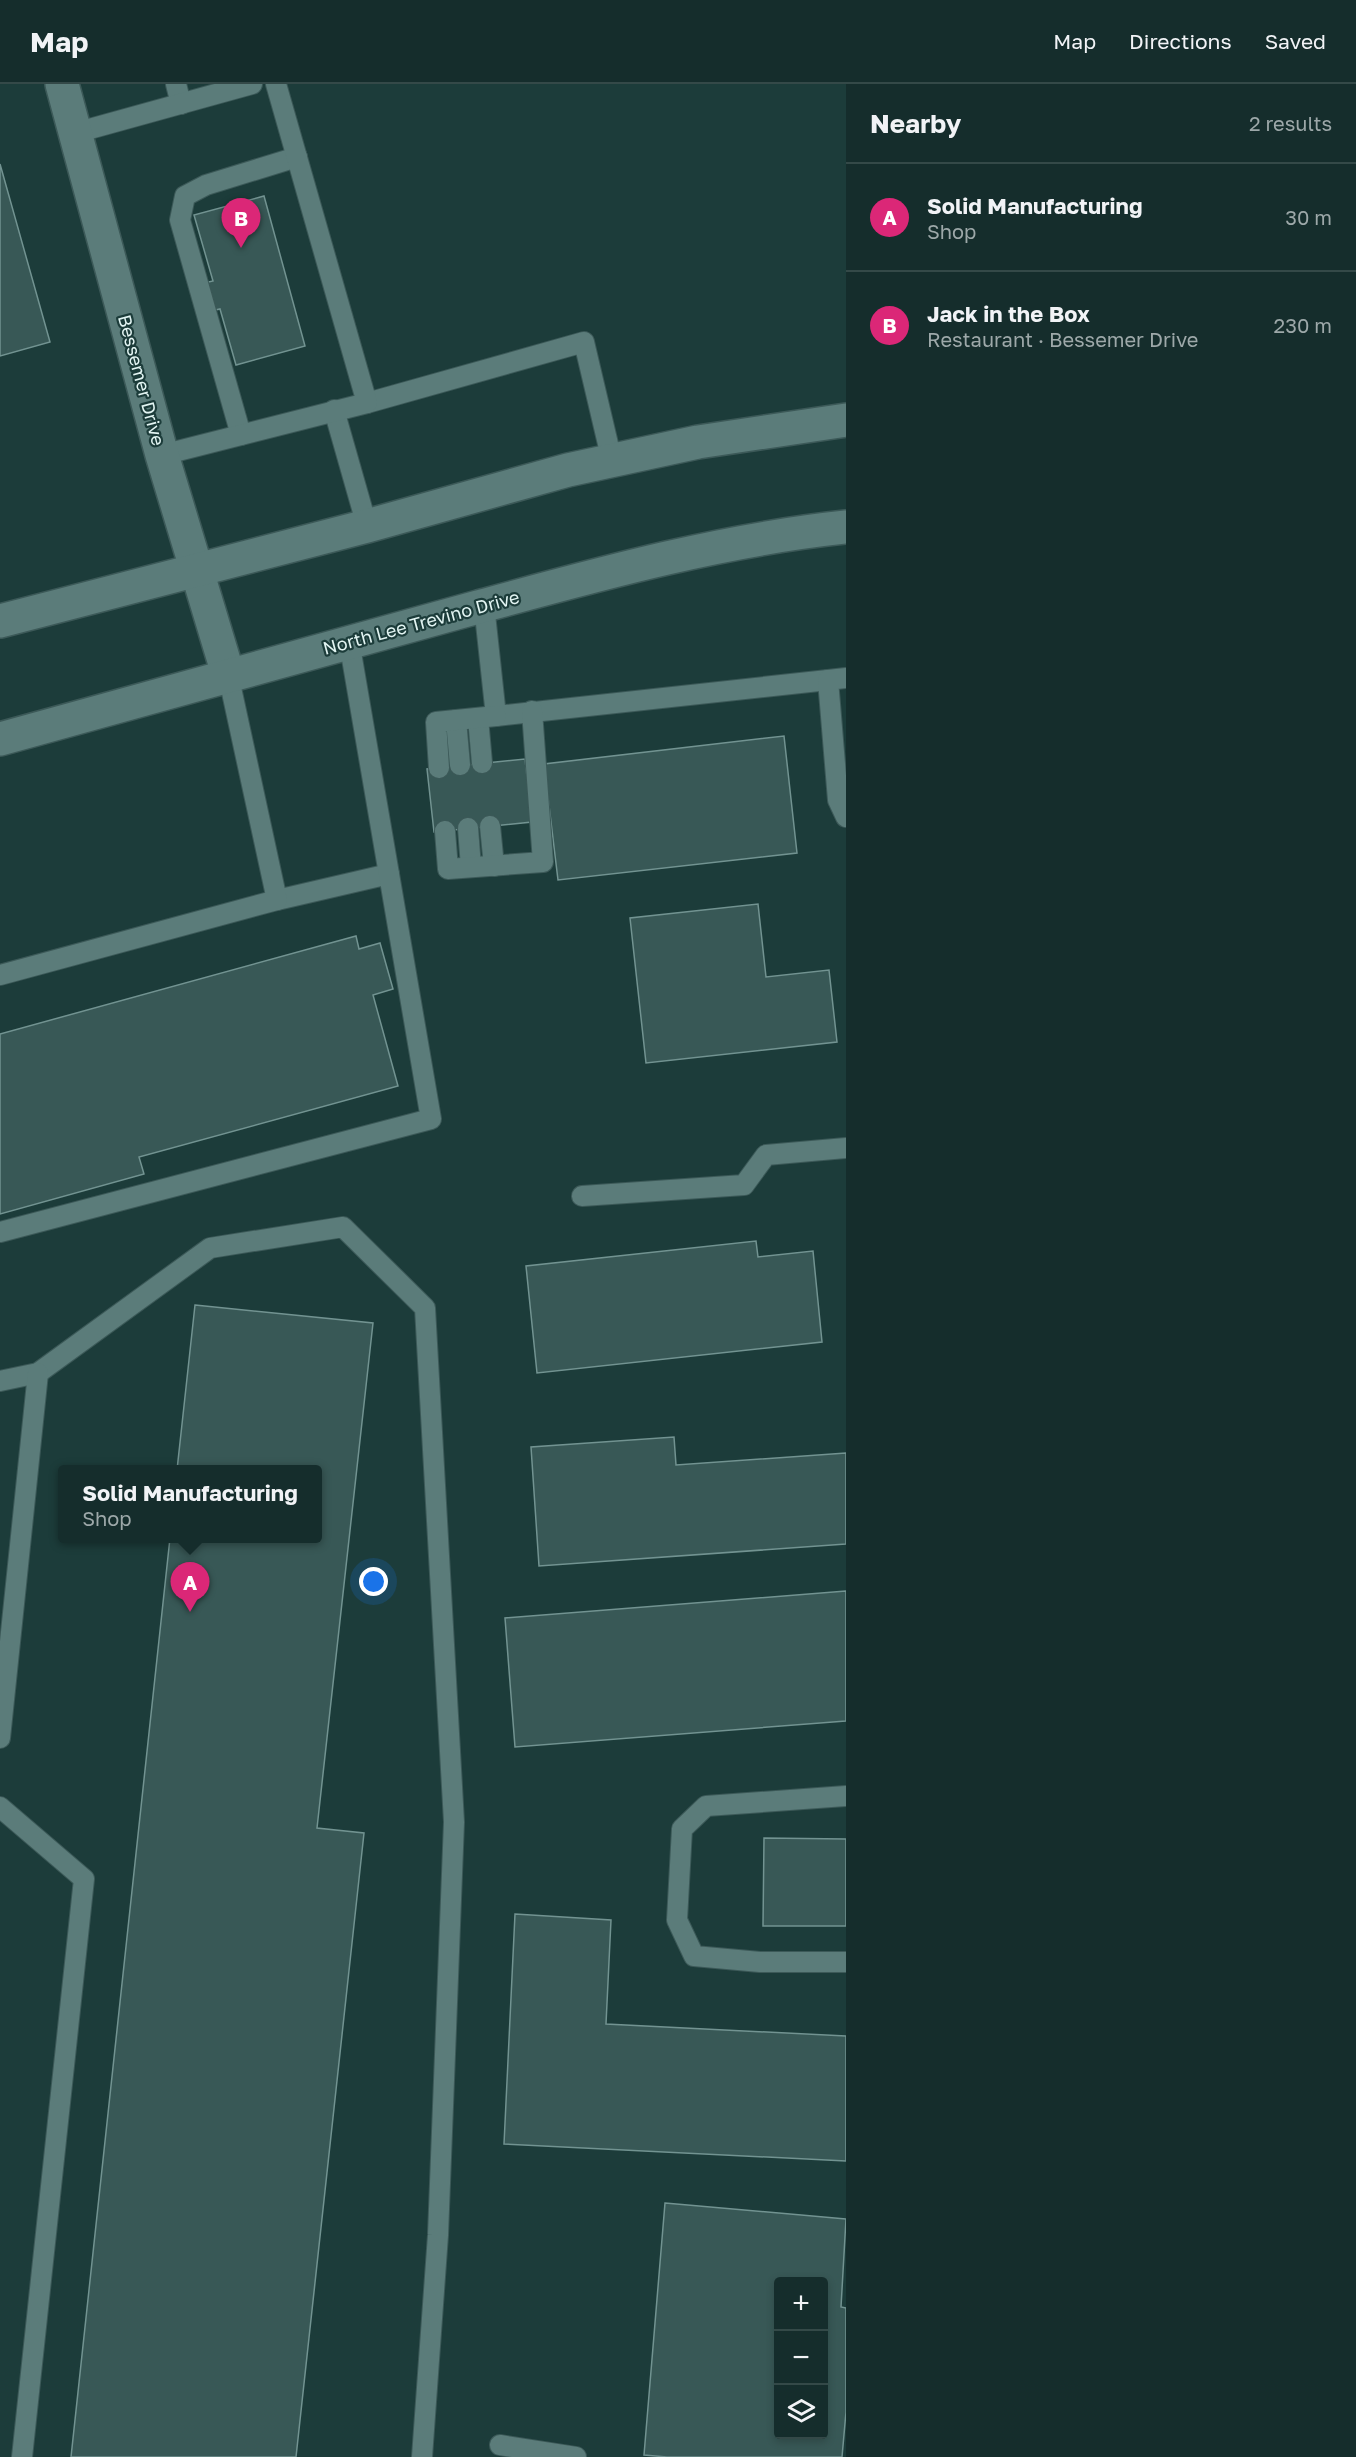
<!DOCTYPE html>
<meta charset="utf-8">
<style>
:root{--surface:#152d2c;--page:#1e3534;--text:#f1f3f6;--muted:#9da8a9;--line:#344948;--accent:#db2777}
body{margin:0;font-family:"Golos Text",sans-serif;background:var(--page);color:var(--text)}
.controls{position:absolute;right:18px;bottom:18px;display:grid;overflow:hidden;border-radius:6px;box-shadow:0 3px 9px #0003}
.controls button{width:54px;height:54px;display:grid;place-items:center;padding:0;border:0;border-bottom:2px solid var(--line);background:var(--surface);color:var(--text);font:30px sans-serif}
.you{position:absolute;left:374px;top:1498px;width:21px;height:21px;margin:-15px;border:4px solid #fff;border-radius:50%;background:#1a73e8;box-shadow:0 0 0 9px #1a73e833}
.badge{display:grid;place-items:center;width:39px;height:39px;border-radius:50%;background:var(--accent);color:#fff;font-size:20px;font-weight:700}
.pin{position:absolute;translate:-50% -50px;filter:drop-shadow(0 2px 3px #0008)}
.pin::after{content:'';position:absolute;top:32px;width:21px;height:18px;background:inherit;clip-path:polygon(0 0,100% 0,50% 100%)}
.popup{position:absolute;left:58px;top:1381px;width:264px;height:78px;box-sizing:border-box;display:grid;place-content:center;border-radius:6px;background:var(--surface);filter:drop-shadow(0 2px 4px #0005);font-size:20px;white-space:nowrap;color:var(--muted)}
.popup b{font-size:22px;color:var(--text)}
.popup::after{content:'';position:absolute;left:50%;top:100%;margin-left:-12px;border:12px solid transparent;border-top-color:var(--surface)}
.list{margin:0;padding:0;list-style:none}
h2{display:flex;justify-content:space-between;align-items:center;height:78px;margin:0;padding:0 24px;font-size:26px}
h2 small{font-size:20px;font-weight:400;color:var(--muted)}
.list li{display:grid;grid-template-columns:39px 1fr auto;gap:18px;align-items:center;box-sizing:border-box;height:108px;padding:0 24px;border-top:2px solid var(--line)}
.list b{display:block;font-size:22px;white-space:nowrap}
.list p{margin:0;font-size:20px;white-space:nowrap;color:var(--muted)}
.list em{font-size:20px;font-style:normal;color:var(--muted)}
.icon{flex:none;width:33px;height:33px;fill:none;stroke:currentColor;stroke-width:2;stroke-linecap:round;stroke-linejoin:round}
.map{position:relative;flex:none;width:846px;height:2373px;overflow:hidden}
header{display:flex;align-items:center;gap:36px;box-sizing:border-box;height:84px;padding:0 30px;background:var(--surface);border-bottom:2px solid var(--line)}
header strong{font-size:28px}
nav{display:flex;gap:33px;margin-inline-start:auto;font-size:21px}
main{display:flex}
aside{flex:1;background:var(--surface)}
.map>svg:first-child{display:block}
</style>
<header>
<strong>Map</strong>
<nav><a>Map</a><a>Directions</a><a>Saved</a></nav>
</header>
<main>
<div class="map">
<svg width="846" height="2373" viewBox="0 0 846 2373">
<rect width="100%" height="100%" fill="#1c3c3a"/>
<g fill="#385856" stroke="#729391" stroke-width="1.5" fill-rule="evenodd">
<polygon points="0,80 50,258 0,272"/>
<polygon points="264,112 305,262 236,281 220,225 211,227 204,199 213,197 194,131"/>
<polygon points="784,652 797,769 558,796 544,680"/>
<polygon points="525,675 532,738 434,748 427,685"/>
<polygon points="758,820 766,893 829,886 837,958 646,979 630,834"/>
<polygon points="356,852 359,865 380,859 393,905 373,911 398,1002 139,1073 144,1090 0,1130 0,950"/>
<polygon points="756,1157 758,1173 813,1167 822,1258 537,1289 526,1182"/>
<polygon points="195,1221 373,1239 317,1744 364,1749 296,2373 71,2373 170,1454 318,1454 318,1386 177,1386"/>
<polygon points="674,1353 676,1381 846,1369 846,1460 539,1482 531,1363"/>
<polygon points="846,1507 846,1637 515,1663 505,1534"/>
<polygon points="764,1754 846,1755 846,1842 763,1842"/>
<polygon points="515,1830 611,1836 606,1940 846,1952 846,2077 504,2060"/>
<path d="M665 2119 846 2135 841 2223 846 2224V2328L842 2373H667L644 2371ZM778 2198H824V2350H778Z"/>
</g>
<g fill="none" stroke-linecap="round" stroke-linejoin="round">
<g stroke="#3c5958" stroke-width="22">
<g id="lane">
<polyline points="176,0 181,20"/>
<polyline points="75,49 252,0"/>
<polyline points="367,319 584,258 612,377"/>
<polyline points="334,326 367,442"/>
<polyline points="241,351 180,136 185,112 206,101 297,73"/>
<polyline points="162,371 367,319 276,0"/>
<polyline points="484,521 496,632 828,596"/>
<polyline points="846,594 828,596 838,716 846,733"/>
<polyline points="478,634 482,679"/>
<polyline points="456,636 460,681"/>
<polyline points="439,684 436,638 496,632"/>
<polyline points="490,742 494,782"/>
<polyline points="468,744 471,783"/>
<polyline points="445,747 448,785 543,778 532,627"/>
<polyline points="277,816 389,790"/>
<polyline points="0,891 277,816 228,590"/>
<polyline points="582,1112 744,1101 766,1071 846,1064"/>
<polyline points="0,1148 431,1035 349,557"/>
<polyline points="0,1297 38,1289 210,1164 343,1143 425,1224 454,1738 438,2151 422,2373"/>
<polyline points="0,1654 38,1289"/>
<polyline points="846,1712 706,1722 682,1745 677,1836 694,1872 760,1878 846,1878"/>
<polyline points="0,1723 84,1795 22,2373"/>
<polyline points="500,2361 576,2373"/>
</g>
</g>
<g stroke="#3c5958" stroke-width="36">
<g id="secondary">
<polyline points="62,0 162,371 228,590"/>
<polyline points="0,537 367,442 568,386 698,358 846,336"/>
<path d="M0 655C159 611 318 566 478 523 599 490 721 456 846 443"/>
</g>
</g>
<use href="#lane" stroke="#5b7c7a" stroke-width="20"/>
<use href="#secondary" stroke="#5b7c7a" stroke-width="33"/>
</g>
<g text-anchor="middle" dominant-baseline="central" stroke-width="4.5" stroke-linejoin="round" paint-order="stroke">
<g font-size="18" fill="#e3f5f3" stroke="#1c3c3a">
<text transform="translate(142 296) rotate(75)">Bessemer Drive</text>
<text transform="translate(421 538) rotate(-15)">North Lee Trevino Drive</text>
</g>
</g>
</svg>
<div class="controls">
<button>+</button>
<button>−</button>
<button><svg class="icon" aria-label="layers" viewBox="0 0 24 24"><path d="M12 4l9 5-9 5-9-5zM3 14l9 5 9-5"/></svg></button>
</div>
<div class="you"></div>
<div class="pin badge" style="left:190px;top:1528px">A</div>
<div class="popup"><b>Solid Manufacturing</b>Shop</div>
<div class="pin badge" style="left:241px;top:164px">B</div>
</div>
<aside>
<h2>Nearby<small>2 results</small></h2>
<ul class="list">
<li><span class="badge">A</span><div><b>Solid Manufacturing</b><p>Shop</p></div><em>30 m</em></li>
<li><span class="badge">B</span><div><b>Jack in the Box</b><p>Restaurant · Bessemer Drive</p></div><em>230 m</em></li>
</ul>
</aside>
</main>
